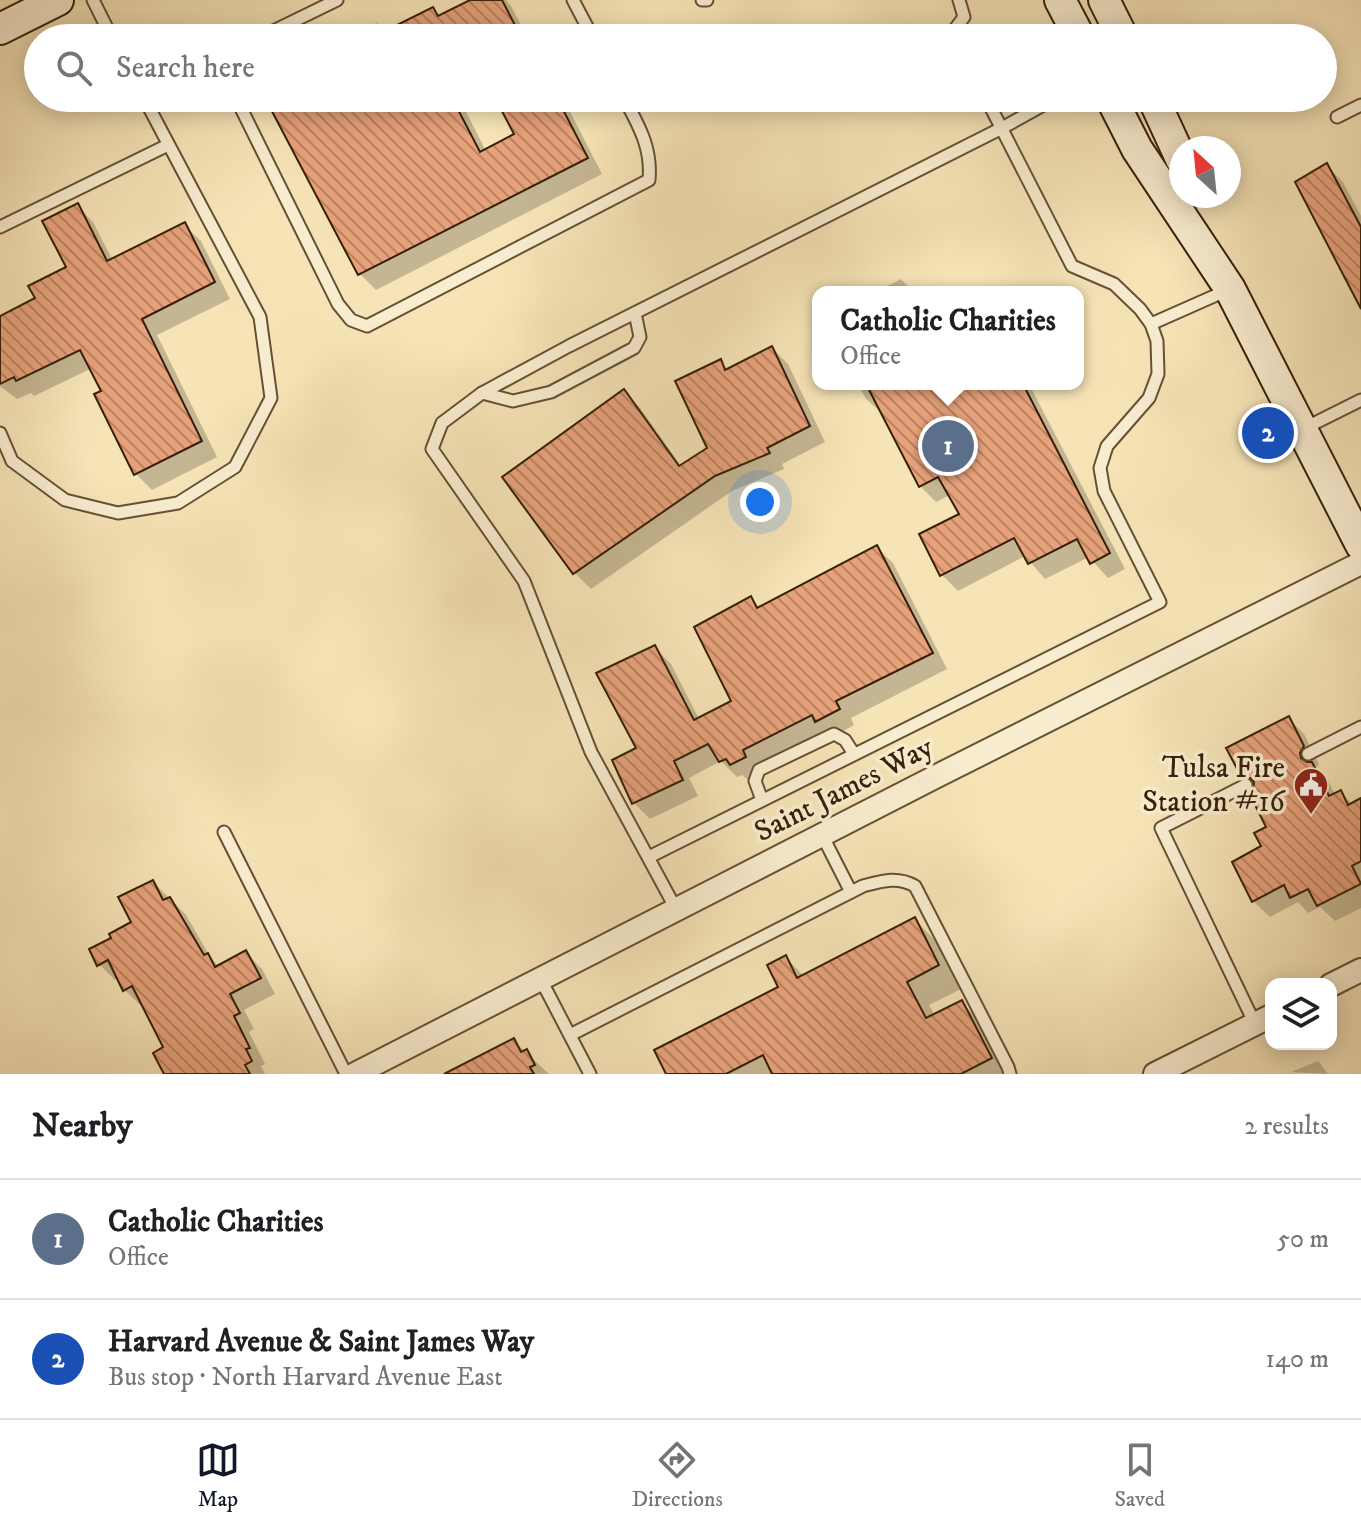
<!DOCTYPE html>
<meta charset="utf-8">
<style>
:root{--surface:#fff;--page:#f2f2f2;--text:#202124;--muted:#757577;--line:#e0e0e0;--accent:#111827}
body{margin:0;font-family:"IM FELL DW Pica",serif;background:var(--page);color:var(--text)}
.controls{position:absolute;right:24px;bottom:24px;display:grid;overflow:hidden;border-radius:16px;box-shadow:0 4px 20px #0003}
.controls button{width:72px;height:72px;display:grid;place-items:center;padding:0;border:0;border-bottom:2px solid var(--line);background:var(--surface);color:var(--text);font:40px sans-serif}
.compass{position:absolute;left:1169px;top:136px;width:72px;height:72px;border-radius:50%;background:var(--surface);box-shadow:0 4px 20px #0003;rotate:333deg}
.you{position:absolute;left:760px;top:502px;width:28px;height:28px;margin:-20px;border:6px solid #fff;border-radius:50%;background:#1a73e8;box-shadow:0 0 0 12px #1a73e833}
.badge{display:grid;place-items:center;width:52px;height:52px;border-radius:50%;background:var(--accent);color:#fff;font-size:26px;font-weight:700}
.pin{position:absolute;translate:-50% -50%;border:4px solid #fff;box-shadow:0 2px 8px #0006}
.popup{position:absolute;left:812px;top:286px;width:272px;height:104px;box-sizing:border-box;display:grid;place-content:center;border-radius:16px;background:var(--surface);filter:drop-shadow(0 2px 6px #0005);font-size:26px;white-space:nowrap;color:var(--muted)}
.popup b{font-size:30px;color:var(--text)}
.popup::after{content:'';position:absolute;left:50%;top:100%;margin-left:-16px;border:16px solid transparent;border-top-color:var(--surface)}
.list{margin:0;padding:0;list-style:none}
h2{display:flex;justify-content:space-between;align-items:center;height:104px;margin:0;padding:0 32px;font-size:34px}
h2 small{font-size:26px;font-weight:400;color:var(--muted)}
.list li{display:grid;grid-template-columns:52px 1fr auto;gap:24px;align-items:center;box-sizing:border-box;height:120px;padding:0 32px;border-top:2px solid var(--line)}
.list b{display:block;font-size:30px;white-space:nowrap}
.list p{margin:0;font-size:26px;white-space:nowrap;color:var(--muted)}
.list em{font-size:26px;font-style:normal;color:var(--muted)}
.icon{flex:none;width:44px;height:44px;fill:none;stroke:currentColor;stroke-width:2;stroke-linecap:round;stroke-linejoin:round}
.map{position:relative;flex:none;width:1361px;height:1074px;overflow:hidden}
.search{position:absolute;background:var(--surface);box-shadow:0 4px 20px #0003;left:24px;right:24px;top:24px;height:88px;display:flex;align-items:center;gap:20px;box-sizing:border-box;padding:0 28px;border-radius:44px;color:var(--muted);font-size:30px}
.sheet{height:344px;background:var(--surface)}
nav{display:flex;justify-content:space-around;align-items:center;box-sizing:border-box;height:112px;border-top:2px solid var(--line);background:var(--surface);font-size:22px;color:var(--muted)}
nav a{display:grid;justify-items:center;gap:4px}
nav .on{color:var(--accent)}
.map>svg:first-child{display:block}
</style>
<div class="map">
<svg width="1361" height="1074" viewBox="0 0 1361 1074">
<defs>
<pattern id="building-back-hatch" width="6" height="6" patternUnits="userSpaceOnUse" patternTransform="scale(2)"><rect width="6" height="6" fill="#e6a27b"/><path d="M-1 5l2 2M0 0l6 6M5-1l2 2" fill="none" stroke="#bb8363"/></pattern>
</defs>
<rect width="100%" height="100%" fill="#f6e4b7"/>
<filter id="stains"><feTurbulence type="fractalNoise" baseFrequency=".0025" numOctaves="4"/><feColorMatrix values="0 0 0 0 .2 0 0 0 0 .09 0 0 0 0 .02 0 0 0 .5 -.17"/></filter>
<radialGradient id="worn" r=".72"><stop offset=".6" stop-color="#630" stop-opacity="0"/><stop offset="1" stop-color="#630" stop-opacity=".3"/></radialGradient>
<g fill="#0003">
<polygon points="475,0 506,0 511,6 528,38 358,38 356,34 377,23 386,32 433,9 441,17"/>
<polygon points="280,98 459,98 486,151 516,135 497,98 563,98 602,174 376,290 360,274"/>
<polygon points="1327,166 1343,182 1361,216 1361,304"/>
<polygon points="77,206 93,222 113,261 184,225 201,241 230,299 157,335 217,457 152,490 136,474 92,368 34,396 31,393 17,399 0,386 0,318 37,299 68,268"/>
<polygon points="901,279 913,292 876,292"/>
<polygon points="772,348 788,364 825,442 782,464 784,469 732,491 591,589 575,573 505,477 624,392 640,408 682,467 709,448 720,361 729,370"/>
<polygon points="858,384 1029,384 1125,569 1108,578 1089,557 1045,579 1025,556 958,591 942,575 962,514 950,495 936,502 920,486 883,414 866,399"/>
<polygon points="876,547 893,563 947,669 851,718 854,725 833,737 827,731 757,767 761,773 748,780 742,775 737,777 721,761 689,778 698,796 650,819 634,803 639,749 655,648 671,664 699,719 733,701 751,599 760,608"/>
<polygon points="1288,718 1304,734 1319,764 1316,768 1328,780 1335,795 1340,792 1352,804 1361,800 1361,908 1335,921 1320,907 1308,913 1298,902 1270,917 1253,901 1269,828 1256,789 1243,776"/>
<polygon points="153,882 186,915 211,958 219,967 246,953 262,969 275,994 244,1010 254,1029 249,1032 265,1064 261,1066 265,1074 166,1074 166,1048 144,1005 141,1006 125,990 119,979 115,980 99,964 114,938 134,923"/>
<polygon points="915,920 938,943 961,989 929,1005 935,1016 961,1002 984,1025 1010,1074 668,1074 781,988 785,957 804,976"/>
<polygon points="514,1041 549,1074 448,1074"/>
<polygon points="1318,1061 1328,1074 1291,1072"/>
</g>
<g fill="url(#building-back-hatch)" stroke="#361f07" stroke-width="2">
<polygon points="470,0 502,0 518,31 503,38 371,38 433,7 438,16"/>
<polygon points="265,98 452,98 480,152 514,134 495,98 557,98 588,158 358,275"/>
<polygon points="1327,163 1361,227 1361,309 1295,182"/>
<polygon points="78,203 107,261 185,222 215,282 142,319 202,441 134,475 94,394 101,391 80,350 16,381 14,377 0,384 0,316 35,298 28,286 66,267 42,221"/>
<polygon points="772,346 810,426 767,448 770,453 715,476 573,574 502,477 624,389 679,466 707,448 675,381 721,359 725,370"/>
<polygon points="866,384 1023,384 1110,553 1090,564 1077,539 1028,564 1014,538 940,576 919,534 959,514 938,477 919,487"/>
<polygon points="877,545 933,653 836,701 840,709 815,722 812,715 743,750 746,757 730,765 726,759 719,762 708,744 674,761 683,780 632,804 612,760 636,748 596,673 655,645 694,720 731,701 694,627 751,596 757,608"/>
<polygon points="1289,716 1304,746 1300,753 1301,758 1307,762 1312,762 1329,796 1341,790 1348,805 1361,798 1361,861 1352,866 1361,884 1317,906 1308,889 1290,898 1284,885 1252,902 1232,862 1261,846 1254,833 1266,827 1249,793 1253,789 1254,782 1250,778 1242,778 1226,748"/>
<polygon points="153,880 163,900 170,897 204,955 208,953 215,967 246,950 261,978 230,994 240,1013 234,1016 250,1048 246,1049 252,1061 245,1065 250,1074 164,1074 153,1053 163,1047 132,986 123,991 108,960 97,966 89,949 111,938 109,934 131,922 118,897"/>
<polygon points="915,917 939,965 907,982 926,1018 962,1000 992,1058 961,1074 772,1074 763,1055 726,1074 666,1074 654,1050 778,987 767,965 786,955 797,978"/>
<polygon points="514,1038 521,1052 527,1049 535,1065 530,1067 534,1074 444,1074"/>
</g>
<g fill="none" stroke-linecap="round" stroke-linejoin="round">
<g stroke="#665033" stroke-width="15">
<g id="service">
<polyline points="93,0 112,38"/>
<polyline points="573,0 593,38"/>
<polyline points="702,0 707,0"/>
<polyline points="259,38 337,0"/>
<polyline points="955,38 952,33 964,17 959,0"/>
<path d="M236 98 338 304 351 320 367 326 649 180C652 148 639 126 624 98"/>
<polyline points="1337,117 1361,105"/>
<polyline points="0,227 168,145"/>
<polyline points="1151,324 1230,289"/>
<polyline points="482,393 513,401 551,392 634,348 640,337 635,313"/>
<polyline points="1303,429 1361,400"/>
<polyline points="0,433 12,461 65,500 118,513 178,503 235,467 271,398 260,317 144,98"/>
<polyline points="1308,754 1361,727"/>
<polyline points="1246,785 1161,828 1255,1024"/>
<polyline points="762,800 755,781 759,770 834,734 845,740 854,754"/>
<polyline points="224,832 346,1074"/>
<polyline points="822,835 851,892"/>
<polyline points="649,857 1160,602 1104,491 1100,468 1107,446 1149,398 1158,374 1157,341 1151,324 1140,309 1114,284 1072,266 986,98"/>
<polyline points="676,909 591,752 524,581 432,449 442,423 482,393 569,346 1002,128 1056,98"/>
<polyline points="540,978 590,1074"/>
<path d="M570 1035 863 886C882 881 897 876 915 886L1008 1067 1010 1074"/>
</g>
</g>
<g stroke="#665033" stroke-width="26">
<g id="minor">
<polyline points="1331,985 1361,970"/>
<polyline points="355,1074 937,776 1361,563"/>
<polyline points="1155,1074 1271,1016"/>
</g>
</g>
<g stroke="#361f07" stroke-width="34">
<g id="secondary">
<polyline points="1060,0 1080,38"/>
<polyline points="1104,0 1123,38"/>
<polyline points="0,29 58,0"/>
<polyline points="1111,98 1137,149 1230,289 1361,545"/>
<polyline points="1153,98 1181,159"/>
</g>
</g>
<use href="#service" stroke="#f9edd0" stroke-width="11"/>
<use href="#minor" stroke="#f9edd0" stroke-width="22"/>
<use href="#secondary" stroke="#f9edd0" stroke-width="30"/>
</g>
<defs>
<g id="civic-pin" transform="scale(1.8)"><path d="M0 17L-7.5 6A9.5 9.5 0 1 1 7.5 6Z" fill="#8f2418" stroke="#f9edd0"/><path d="M-.6-6.5H3V-4.5H.6V-3L4-1V1h2V6H-6V1h2V-1L-.6-3ZM-1.2 2.5V6h2.4V2.5Z" fill="#fff"/></g>
</defs>
<g fill-rule="evenodd">
<use href="#civic-pin" x="1311" y="785"/>
</g>
<g text-anchor="middle" dominant-baseline="central" stroke-width="7" stroke-linejoin="round" paint-order="stroke">
<g font-size="30" fill="#361f07" stroke="#f9edd0" text-anchor="end">
<text x="1285" y="768">Tulsa Fire<tspan x="1285" dy="34">Station #16</tspan></text>
</g>
<g font-size="30" fill="#361f07" stroke="#f9edd0">
<text transform="translate(844 790) rotate(-27)">Saint James Way</text>
</g>
</g>
<rect width="100%" height="100%" filter="url(#stains)"/>
<rect width="100%" height="100%" fill="url(#worn)"/>
</svg>
<div class="controls">
<button><svg class="icon" aria-label="layers" viewBox="0 0 24 24"><path d="M12 4l9 5-9 5-9-5zM3 14l9 5 9-5"/></svg></button>
</div>
<svg class="compass" viewBox="-18 -18 36 36"><path d="M0-13l5 13h-10z" fill="#e53935"/><path d="M0 13l5-13h-10z" fill="#757577"/></svg>
<div class="you"></div>
<div class="pin badge" style="left:948px;top:446px;background:#5c6f8a">1</div>
<div class="popup"><b>Catholic Charities</b>Office</div>
<div class="pin badge" style="left:1268px;top:433px;background:#1a4fb4">2</div>
<div class="search"><svg class="icon" aria-label="search" viewBox="0 0 24 24"><circle cx="10" cy="10" r="6"/><path d="M15 15l6 6"/></svg>Search here</div>
</div>
<section class="sheet">
<h2>Nearby<small>2 results</small></h2>
<ul class="list">
<li><span class="badge" style="background:#5c6f8a">1</span><div><b>Catholic Charities</b><p>Office</p></div><em>50 m</em></li>
<li><span class="badge" style="background:#1a4fb4">2</span><div><b>Harvard Avenue &amp; Saint James Way</b><p>Bus stop · North Harvard Avenue East</p></div><em>140 m</em></li>
</ul>
</section>
<nav>
<a class="on"><svg class="icon" aria-label="map" viewBox="0 0 24 24"><path d="M3 6l6-2 6 2 6-2v14l-6 2-6-2-6 2zM9 4v14M15 6v14"/></svg>Map</a>
<a><svg class="icon" aria-label="directions" viewBox="0 0 24 24"><path d="M12 3l9 9-9 9-9-9zM9 14v-3h6M13 9l2 2-2 2"/></svg>Directions</a>
<a><svg class="icon" aria-label="saved" viewBox="0 0 24 24"><path d="M7 4h10v16l-5-4-5 4z"/></svg>Saved</a>
</nav>
